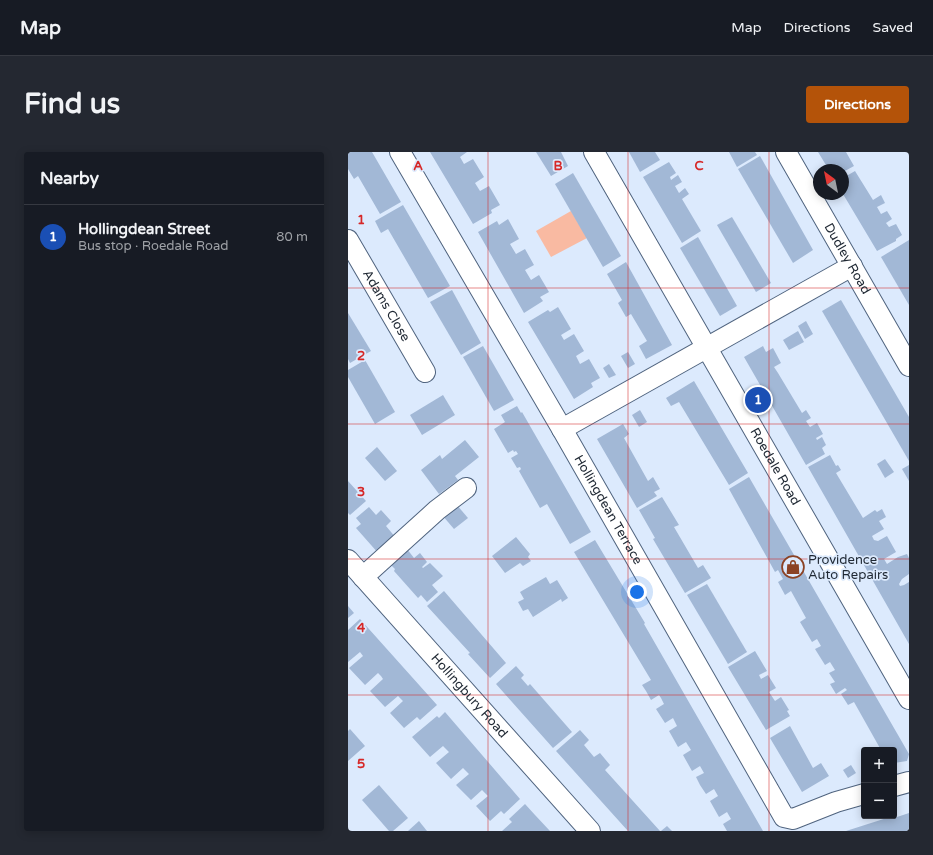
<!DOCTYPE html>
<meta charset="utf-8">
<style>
:root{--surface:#171b24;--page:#242831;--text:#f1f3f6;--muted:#9ea1a6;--line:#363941;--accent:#b45309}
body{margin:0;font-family:"Varela Round",sans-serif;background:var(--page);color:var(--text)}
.controls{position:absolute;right:12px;bottom:12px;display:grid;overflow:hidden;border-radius:4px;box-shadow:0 2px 10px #0003}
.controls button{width:36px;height:36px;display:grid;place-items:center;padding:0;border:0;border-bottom:1px solid var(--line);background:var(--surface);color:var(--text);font:20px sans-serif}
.compass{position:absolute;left:465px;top:12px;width:36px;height:36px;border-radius:50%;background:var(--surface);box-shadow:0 2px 10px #0003;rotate:327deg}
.you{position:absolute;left:289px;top:440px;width:14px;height:14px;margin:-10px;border:3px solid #fff;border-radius:50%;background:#1a73e8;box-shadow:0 0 0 6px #1a73e833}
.badge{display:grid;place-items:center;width:26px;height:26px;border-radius:50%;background:var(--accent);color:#fff;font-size:13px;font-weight:700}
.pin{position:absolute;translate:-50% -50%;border:2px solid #fff;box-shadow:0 1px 4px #0006}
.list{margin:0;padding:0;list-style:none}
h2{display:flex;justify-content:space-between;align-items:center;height:52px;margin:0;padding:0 16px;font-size:17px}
h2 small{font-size:13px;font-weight:400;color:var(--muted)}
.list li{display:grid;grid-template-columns:26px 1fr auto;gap:12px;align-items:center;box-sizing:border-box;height:64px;padding:0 16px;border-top:1px solid var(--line)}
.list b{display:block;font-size:15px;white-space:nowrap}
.list p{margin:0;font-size:13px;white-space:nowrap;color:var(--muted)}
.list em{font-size:13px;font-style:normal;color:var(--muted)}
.map{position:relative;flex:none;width:561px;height:679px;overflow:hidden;border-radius:4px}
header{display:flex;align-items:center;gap:24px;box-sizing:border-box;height:56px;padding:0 20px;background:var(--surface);border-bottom:1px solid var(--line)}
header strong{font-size:19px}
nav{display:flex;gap:22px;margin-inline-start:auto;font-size:14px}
.intro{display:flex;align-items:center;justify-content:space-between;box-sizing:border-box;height:96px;padding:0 24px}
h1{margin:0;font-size:28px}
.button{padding:10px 18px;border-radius:4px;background:var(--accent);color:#fff;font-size:14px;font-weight:700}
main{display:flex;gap:24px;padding:0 24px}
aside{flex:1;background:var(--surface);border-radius:4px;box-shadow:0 2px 10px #0003}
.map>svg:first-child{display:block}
</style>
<header>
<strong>Map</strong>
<nav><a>Map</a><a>Directions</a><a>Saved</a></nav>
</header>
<div class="intro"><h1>Find us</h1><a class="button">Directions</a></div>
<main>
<aside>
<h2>Nearby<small></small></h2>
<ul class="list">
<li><span class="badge" style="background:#1a4fb4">1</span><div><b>Hollingdean Street</b><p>Bus stop · Roedale Road</p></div><em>80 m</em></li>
</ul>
</aside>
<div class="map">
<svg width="561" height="679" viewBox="0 0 561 679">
<rect width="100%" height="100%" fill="#dceafd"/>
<polygon fill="#f9baa2" points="223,59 239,86 203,105 188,79"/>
<g fill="#a2b8d6">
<polygon points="0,0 24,0 53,50 32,62 10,24 6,27 0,17"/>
<polygon points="82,0 119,0 112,5 116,12 125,7 136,25 127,31 132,39 141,34 152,53 143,58 144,61 125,72"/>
<polygon points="188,0 213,0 220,14 203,24"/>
<polygon points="281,0 307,0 312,8 292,20"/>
<polygon points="381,0 407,0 409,3 389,15"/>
<polygon points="470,0 498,0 506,14 495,20 495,18 481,18"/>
<polygon points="412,4 465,98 445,111 390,17"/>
<polygon points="321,10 328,21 322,25 323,28 330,23 334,30 327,34 331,41 337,36 341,42 334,47 353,79 334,91 295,25"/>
<polygon points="507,19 525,48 533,43 537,51 529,55 533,62 539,59 544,67 538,71 541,75 548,72 554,83 548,87 548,89 529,99 495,42 495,26"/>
<polygon points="225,21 273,104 255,115 207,32"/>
<polygon points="55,53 102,134 80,146 40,77 33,81 27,69"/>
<polygon points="384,65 423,131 408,140 369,73"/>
<polygon points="160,67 171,87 162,92 168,102 177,97 186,113 177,118 183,128 191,123 201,140 192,145 195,149 176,161 130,80 149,69 151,73"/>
<polygon points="350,85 389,154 372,164 332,96"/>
<polygon points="561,88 561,153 533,105"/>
<polygon points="278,110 324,193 298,207 291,194 299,189 283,162 278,165 270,151 274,148 259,122"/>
<polygon points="104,138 133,191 113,203 82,150"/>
<polygon points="493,148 561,265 561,309 474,159"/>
<polygon points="210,155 223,177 213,183 216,188 226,182 236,199 228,204 232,212 241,207 252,226 243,231 245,235 226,247 180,170 200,158 202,160"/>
<polygon points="0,161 23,199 2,211 0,207"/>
<polygon points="458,169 465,182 457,187 450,174"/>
<polygon points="450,179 456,190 441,198 435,188"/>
<polygon points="135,194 166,248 146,259 115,205"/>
<polygon points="415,194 418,200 425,196 433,211 426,215 430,221 454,261 458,258 463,266 458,269 462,275 469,271 475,282 468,286 469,288 474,285 478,293 474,296 477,302 458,313 396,205"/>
<polygon points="280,200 287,212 280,216 273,204"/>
<polygon points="17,208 47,260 27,272 0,225 0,218"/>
<polygon points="261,212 268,223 261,226 255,216"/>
<polygon points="346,229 400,321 381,333 331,250 323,254 318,246"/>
<polygon points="95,243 107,263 74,283 62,263"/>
<polygon points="169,254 173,261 174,260 243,380 222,392 199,352 192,356 171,319 173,317 172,315 169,316 163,306 170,302 168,299 166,300 165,298 160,301 146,277 157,270 153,263"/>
<polygon points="292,258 299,270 291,275 284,263"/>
<polygon points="275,272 281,282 276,286 300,329 305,325 312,337 306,340 309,344 289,356 249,287"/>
<polygon points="117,288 131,305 107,324 110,328 91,342 73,318 92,303 94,307"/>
<polygon points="29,295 49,319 37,329 17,306"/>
<polygon points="482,303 488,314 490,313 493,318 488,321 515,366 527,358 529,360 534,357 538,365 531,369 536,377 524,384 526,388 530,389 539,384 548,400 536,407 539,412 550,405 559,402 561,406 561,422 554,427 551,432 552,434 556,433 561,430 561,492 460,315"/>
<polygon points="537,307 546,320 537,326 529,312"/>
<polygon points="561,313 561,329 554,317"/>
<polygon points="401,325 561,602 559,609 546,611 546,598 533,598 506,550 500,553 493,542 499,538 497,536 488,542 482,532 487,530 481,521 487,518 482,510 477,513 467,497 473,494 469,487 464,490 452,470 458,466 443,439 437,443 430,430 435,427 430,418 427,420 381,337"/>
<polygon points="0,329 18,349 2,363 0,361"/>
<polygon points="314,345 331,373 326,375 350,416 355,413 363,426 337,441 305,387 307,386 291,358"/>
<polygon points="108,352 120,366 106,377 94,363"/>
<polygon points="21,355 28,363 33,358 43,369 38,374 48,386 31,402 8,376 13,372 8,366"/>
<polygon points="168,385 182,402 180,405 183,409 175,414 172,411 157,421 144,404"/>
<polygon points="247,388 297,471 296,472 415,679 379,679 375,672 383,667 379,660 371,665 362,649 370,644 366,637 358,642 352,633 348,625 356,621 352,614 344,619 335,603 343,598 338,590 330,595 321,579 329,574 325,566 317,571 308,557 316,552 313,546 311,543 303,548 298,539 294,533 303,528 226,400"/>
<polygon points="59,397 66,406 72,401 79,410 74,415 75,416 82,411 95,424 84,433 90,440 79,450 73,443 70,446 46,419 47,417 42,412"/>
<polygon points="198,425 202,432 209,428 220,446 214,450 213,447 185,465 180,457 175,459 170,450 176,447 172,440"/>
<polygon points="359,432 399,500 380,512 339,443"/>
<polygon points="96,439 158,511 142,526 120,502 122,501 79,454"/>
<polygon points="0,454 6,461 0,466"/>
<polygon points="12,467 89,553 72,568 69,565 56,576 42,561 55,549 50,544 37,555 22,539 35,527 33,524 30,521 17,533 1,516 15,504 12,500 0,510 0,478"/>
<polygon points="407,499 419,519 411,523 413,527 420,523 428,536 421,540 427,549 433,545 441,558 439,559 442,564 418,578 380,515"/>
<polygon points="168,514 176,523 173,526 180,534 182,532 224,580 205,596 148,532"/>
<polygon points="97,560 172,647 156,662 153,659 142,669 128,654 140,644 134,638 123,648 108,633 121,622 115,616 103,627 88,611 101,600 95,594 82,605 64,585 89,564 91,566"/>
<polygon points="442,574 465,616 473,611 481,624 454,640 422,586"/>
<polygon points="2,577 17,594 0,609 0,579"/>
<polygon points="232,578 241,588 236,593 246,605 252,601 262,613 257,618 312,679 280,679 208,599"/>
<polygon points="503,613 508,621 500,626 495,618"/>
<polygon points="31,633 60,666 45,679 41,679 14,648"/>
<polygon points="177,652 187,663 202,679 154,679 164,670 161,667"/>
<polygon points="561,661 561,679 498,679 545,664 546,666"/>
<polygon points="71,669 79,679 60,679"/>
<polygon points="319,674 324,679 313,679"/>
</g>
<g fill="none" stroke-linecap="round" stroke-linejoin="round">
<g stroke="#50647f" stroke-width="22">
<g id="minor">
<path id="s1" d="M52 0 214 277 436 665 445 667 488 650 516 642"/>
<path id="s2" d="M246 0 561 547"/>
<path id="s3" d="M438 0 561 214"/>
<path id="s4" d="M0 88 77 220"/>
<polyline points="214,277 504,114"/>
<path id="s5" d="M0 408 242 679"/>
<polyline points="15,425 89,358 118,336"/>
<polyline points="546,634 561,630"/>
</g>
</g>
<use href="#minor" stroke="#fff" stroke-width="20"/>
</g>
<path fill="none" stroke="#d62828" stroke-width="1" stroke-opacity="0.55" d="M140 0V679M280 0V679M421 0V679M0 136H561M0 272H561M0 407H561M0 543H561"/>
<defs>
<g id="shop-ring" transform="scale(1.15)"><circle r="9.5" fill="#dceafd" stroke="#8b4224" stroke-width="1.5"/><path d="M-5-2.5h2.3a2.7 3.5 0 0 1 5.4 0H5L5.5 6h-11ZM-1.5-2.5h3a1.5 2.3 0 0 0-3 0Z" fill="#8b4224"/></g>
</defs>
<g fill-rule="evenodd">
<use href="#shop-ring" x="445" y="415"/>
</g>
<g text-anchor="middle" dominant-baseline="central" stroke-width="3.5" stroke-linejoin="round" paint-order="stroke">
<g font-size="13" fill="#1f2833" stroke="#dceafd">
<text stroke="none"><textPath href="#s3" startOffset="123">Dudley Road</textPath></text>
<text stroke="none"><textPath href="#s4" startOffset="76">Adams Close</textPath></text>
<text stroke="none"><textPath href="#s2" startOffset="363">Roedale Road</textPath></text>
<text stroke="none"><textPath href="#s1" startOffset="414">Hollingdean Terrace</textPath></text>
<text stroke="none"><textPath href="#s5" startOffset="182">Hollingbury Road</textPath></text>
</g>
<g font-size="13" fill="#1f2833" stroke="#dceafd" text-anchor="start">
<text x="460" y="408">Providence<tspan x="460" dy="15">Auto Repairs</tspan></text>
</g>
</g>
<g font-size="13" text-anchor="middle" font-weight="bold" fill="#d62828" stroke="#dceafd" stroke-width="3.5" stroke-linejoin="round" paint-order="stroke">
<text x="70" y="18">A</text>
<text x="210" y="18">B</text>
<text x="351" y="18">C</text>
<text x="13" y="72">1</text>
<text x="13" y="208">2</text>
<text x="13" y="344">3</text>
<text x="13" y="480">4</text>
<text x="13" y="616">5</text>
</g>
</svg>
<div class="controls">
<button>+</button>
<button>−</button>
</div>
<svg class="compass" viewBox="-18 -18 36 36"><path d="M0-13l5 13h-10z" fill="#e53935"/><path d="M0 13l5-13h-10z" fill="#9ea1a6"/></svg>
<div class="you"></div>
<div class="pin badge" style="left:410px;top:248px;background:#1a4fb4">1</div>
</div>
</main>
